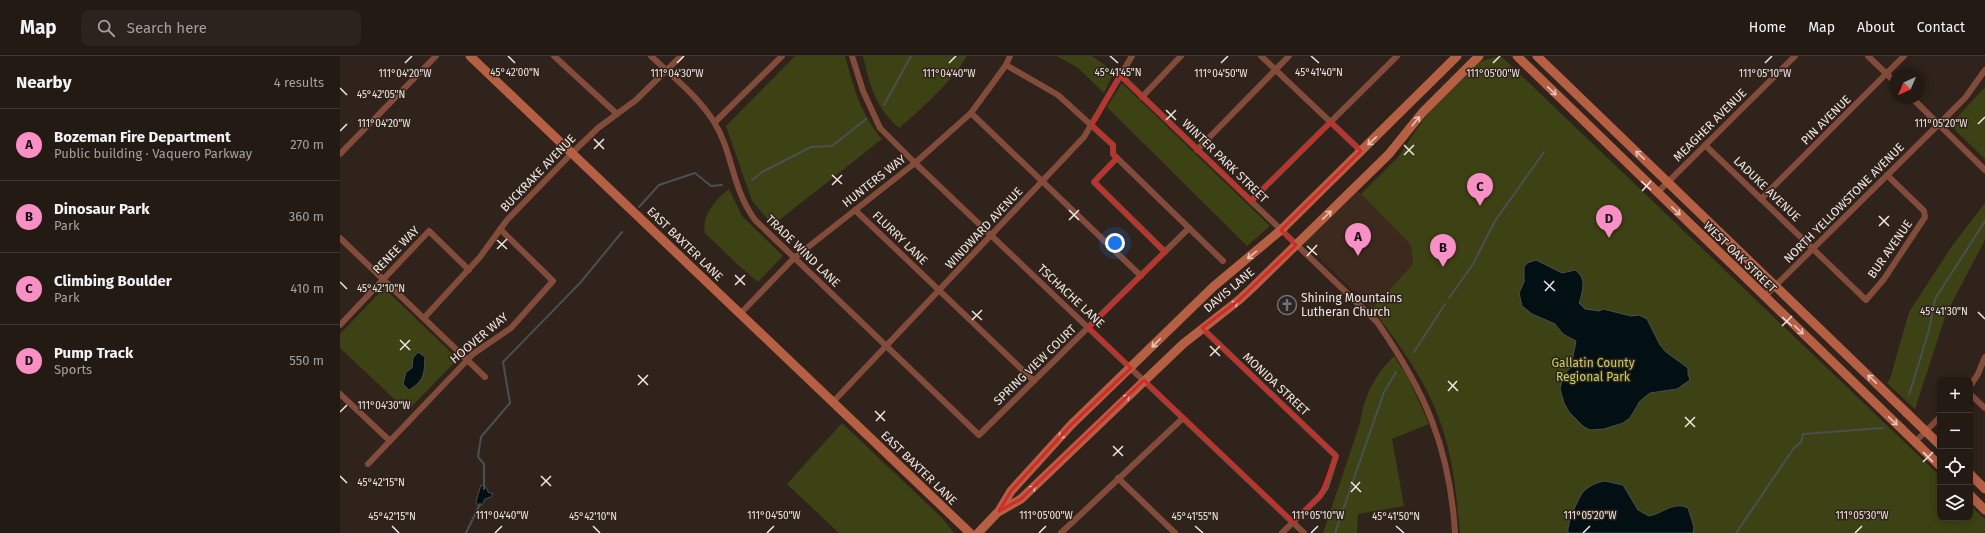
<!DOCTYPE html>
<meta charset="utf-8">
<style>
:root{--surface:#231a14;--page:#2b231d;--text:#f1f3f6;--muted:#a3a1a0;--line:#403834;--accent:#fa8fc6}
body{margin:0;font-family:"Fira Sans",sans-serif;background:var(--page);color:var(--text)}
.controls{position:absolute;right:12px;bottom:12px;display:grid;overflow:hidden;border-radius:8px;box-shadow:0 2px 10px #0003}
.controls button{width:36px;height:36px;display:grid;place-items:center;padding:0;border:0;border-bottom:1px solid var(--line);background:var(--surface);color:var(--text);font:20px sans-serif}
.compass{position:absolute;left:1549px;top:12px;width:36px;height:36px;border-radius:50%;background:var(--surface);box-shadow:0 2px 10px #0003;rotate:224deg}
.you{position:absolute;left:775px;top:187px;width:14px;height:14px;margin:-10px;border:3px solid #fff;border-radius:50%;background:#1a73e8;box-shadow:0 0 0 6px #1a73e833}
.badge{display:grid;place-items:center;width:26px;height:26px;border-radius:50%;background:var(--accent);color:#111;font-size:13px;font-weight:700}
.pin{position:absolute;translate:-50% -33px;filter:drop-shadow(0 1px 2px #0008)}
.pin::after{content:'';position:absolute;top:21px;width:14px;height:12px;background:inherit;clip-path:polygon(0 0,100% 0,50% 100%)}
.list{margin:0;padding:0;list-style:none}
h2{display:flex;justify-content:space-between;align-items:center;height:52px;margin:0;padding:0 16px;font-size:17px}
h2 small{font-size:13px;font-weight:400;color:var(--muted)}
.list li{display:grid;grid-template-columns:26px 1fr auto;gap:12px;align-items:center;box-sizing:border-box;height:72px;padding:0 16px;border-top:1px solid var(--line)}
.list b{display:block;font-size:15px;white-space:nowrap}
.list p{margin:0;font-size:13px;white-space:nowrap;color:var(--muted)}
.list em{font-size:13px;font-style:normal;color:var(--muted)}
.icon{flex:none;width:22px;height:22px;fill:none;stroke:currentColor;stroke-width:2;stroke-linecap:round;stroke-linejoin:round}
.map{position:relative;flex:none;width:1645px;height:477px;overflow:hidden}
header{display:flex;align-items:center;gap:24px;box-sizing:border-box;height:56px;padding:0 20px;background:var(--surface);border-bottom:1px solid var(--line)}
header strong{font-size:19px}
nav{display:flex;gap:22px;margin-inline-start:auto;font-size:14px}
.search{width:280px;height:36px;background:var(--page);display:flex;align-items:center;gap:10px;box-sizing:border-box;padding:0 14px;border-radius:8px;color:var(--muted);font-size:15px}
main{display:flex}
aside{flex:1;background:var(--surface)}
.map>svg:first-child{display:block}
</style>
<header>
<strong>Map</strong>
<div class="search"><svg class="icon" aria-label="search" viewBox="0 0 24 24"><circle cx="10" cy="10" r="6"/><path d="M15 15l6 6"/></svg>Search here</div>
<nav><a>Home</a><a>Map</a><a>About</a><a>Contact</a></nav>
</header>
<main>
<aside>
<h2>Nearby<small>4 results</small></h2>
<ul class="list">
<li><span class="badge">A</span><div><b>Bozeman Fire Department</b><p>Public building · Vaquero Parkway</p></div><em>270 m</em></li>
<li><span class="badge">B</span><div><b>Dinosaur Park</b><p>Park</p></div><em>360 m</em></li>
<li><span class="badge">C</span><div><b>Climbing Boulder</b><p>Park</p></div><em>410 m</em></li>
<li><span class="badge">D</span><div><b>Pump Track</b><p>Sports</p></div><em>550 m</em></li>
</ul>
</aside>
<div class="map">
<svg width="1645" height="477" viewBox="0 0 1645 477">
<rect width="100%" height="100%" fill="#2f231b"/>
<polygon fill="#3c2a1f" points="1018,135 1071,189 1073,208 1032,253 964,187"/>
<g fill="#3c4213">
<path d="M455 0H505C514 32 520 57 542 83L433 169 412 145 386 70Z"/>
<path d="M523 0H627C610 28 584 50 559 72 534 50 531 31 523 0Z"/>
<polygon points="716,0 752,0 774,16 764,37 737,11"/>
<path d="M1161 0 1600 420V462H1630V449L1645 463V477H1120C1117 448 1115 420 1108 392 1096 339 1065 295 1032 253L1073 208 1071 189 1021 138 1058 101 1085 61 1141 5Z"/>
<polygon points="782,27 930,170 907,190 767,51"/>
<polygon points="1645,31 1645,103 1610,69"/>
<path d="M389 133 402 160 443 200 418 226 398 209 365 177C361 160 376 143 389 133Z"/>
<polygon points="1645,147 1645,184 1606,258 1575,353 1547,327 1550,323 1569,256 1612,190"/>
<polygon points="44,232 118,303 67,355 0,292 0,278"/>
<path d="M1054 300 1068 321 1089 368 1052 383 1064 450 1018 458 1017 477H983L1020 367C1025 338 1034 320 1054 300Z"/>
<polygon points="502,367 602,462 614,477 499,477 447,428"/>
</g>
<g fill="#020f13" stroke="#495051">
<path d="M1196 204 1222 217 1235 214C1247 222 1243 235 1239 247L1245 253 1259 255 1263 253 1291 260 1299 259 1307 263 1320 289 1326 296 1348 312V318L1350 324 1337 333 1310 337 1300 345 1290 362 1283 367 1264 373 1250 374 1244 371 1229 356 1224 347 1220 333 1223 320 1231 311 1236 285 1223 278 1215 268 1192 258 1182 250 1179 237 1184 226V211L1187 207Z"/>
<path d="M78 296 85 301C84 318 85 324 69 334L63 328 66 316 72 312 73 302Z"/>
<path d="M1265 425 1283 429 1298 454 1309 460C1324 457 1333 445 1348 452L1354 471 1353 477H1228C1226 469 1238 443 1243 436 1249 430 1257 426 1265 425Z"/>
<polygon points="141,429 146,431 148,436 153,438 151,441 145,443 142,449 138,450 136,445"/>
</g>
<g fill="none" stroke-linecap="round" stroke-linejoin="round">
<g stroke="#495051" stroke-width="2">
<polyline points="544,49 571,0"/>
<polyline points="412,124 422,116 471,91 492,90 526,63"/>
<polyline points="299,151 319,129 355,117 371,130 382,129"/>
<polyline points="1109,242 1133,208 1155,165 1204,96"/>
<polyline points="1074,296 1105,248"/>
<polyline points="1569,339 1589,274 1595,243 1645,165"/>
<polyline points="144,433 144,408 138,401 141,381 170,347 163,306 240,227 282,176"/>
<polyline points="126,477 140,448"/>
<polyline points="995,477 1044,336 1056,316"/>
<polyline points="1396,477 1454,392 1461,386 1463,378 1543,372"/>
</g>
<g stroke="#834c3a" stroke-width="6">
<polyline points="214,0 277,58"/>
<path d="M311 0C332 20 358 40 374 66 393 96 391 131 415 164L639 379 849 172 773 98V89L718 39 666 9"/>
<polyline points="512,0 523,35 540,72 575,107 964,477"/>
<polyline points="921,0 1021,95"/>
<polyline points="1528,0 1555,26"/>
<path d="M780 19 1037 266C1085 335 1110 392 1115 477"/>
<polyline points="802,41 841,0"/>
<polyline points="1572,42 1645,114"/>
<polyline points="631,57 801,220"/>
<polyline points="375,66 442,0"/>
<polyline points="1365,89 1526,244 1544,223 1585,161 1584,155 1547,119"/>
<polyline points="857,94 949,0"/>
<polyline points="0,98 96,0"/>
<polyline points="777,102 754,126 825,196"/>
<polyline points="1317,137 1455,0"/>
<polyline points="1421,143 1564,0"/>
<polyline points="911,145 1057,0"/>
<polyline points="515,154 694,325"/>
<polyline points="849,172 883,205"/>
<polyline points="0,182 145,321"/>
<polyline points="1424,241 1610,57 1625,42 1645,14"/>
<polyline points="400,258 454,202 575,107 631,57 666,9 670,0"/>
<polyline points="84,262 140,201 167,164 230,99 258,72 296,44 341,0"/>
<polyline points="0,269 89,175 129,214"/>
<polyline points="862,272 996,400 986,431 980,440 942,477"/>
<polyline points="1630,330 1638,318 1645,301"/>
<polyline points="0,338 50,385"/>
<polyline points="1630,338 1645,352"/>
<polyline points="493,346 744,81 792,0"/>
<polyline points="1575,386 1600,361"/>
<polyline points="28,408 133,298 171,272 213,225 160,173"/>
<polyline points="778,422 835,477"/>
<polyline points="721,477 843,362"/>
</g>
<g stroke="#b75f43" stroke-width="9">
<polyline points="130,0 630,477"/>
<polyline points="1177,0 1600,410"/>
<polyline points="1197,0 1600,389"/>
<polyline points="1630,418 1645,433"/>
<polyline points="1630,439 1645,454"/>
<polyline points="660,455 681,443 843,288 899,244 913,231 1049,98 1082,57 1139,0"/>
<polyline points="638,477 659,455 671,435 731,369 873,231 941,174 1117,0"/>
</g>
</g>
<defs><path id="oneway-shaft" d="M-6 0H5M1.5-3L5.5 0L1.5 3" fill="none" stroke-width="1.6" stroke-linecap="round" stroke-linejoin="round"/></defs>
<g stroke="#e2c5ba">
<use href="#oneway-shaft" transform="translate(1212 35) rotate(44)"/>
<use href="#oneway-shaft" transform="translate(1076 65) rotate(-51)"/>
<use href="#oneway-shaft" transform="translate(1032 85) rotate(136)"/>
<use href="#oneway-shaft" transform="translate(1300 99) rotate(-137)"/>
<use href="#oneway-shaft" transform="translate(1336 155) rotate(44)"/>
<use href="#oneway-shaft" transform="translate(987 159) rotate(-44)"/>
<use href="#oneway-shaft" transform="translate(912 199) rotate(141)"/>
<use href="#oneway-shaft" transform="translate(893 249) rotate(-38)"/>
<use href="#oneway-shaft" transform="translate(1459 274) rotate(44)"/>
<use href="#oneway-shaft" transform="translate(816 287) rotate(134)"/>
<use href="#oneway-shaft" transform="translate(1532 323) rotate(-136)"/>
<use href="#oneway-shaft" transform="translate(785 343) rotate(-44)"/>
<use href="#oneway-shaft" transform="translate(1553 365) rotate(44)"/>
<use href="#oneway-shaft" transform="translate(723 378) rotate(133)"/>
<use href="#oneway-shaft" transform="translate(691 434) rotate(-44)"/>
</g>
<path fill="none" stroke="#d62828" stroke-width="3" stroke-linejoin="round" d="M780 19 911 145 991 66 1021 95 941 174 956 189 899 244 862 272 996 400 980 440 953 466 804 324 681 443 659 455 671 435 731 369 791 312 749 272 825 196 754 126 777 102 773 98V89L752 69Z"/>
<path fill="none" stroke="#f0e7e2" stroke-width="1.5" d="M168 0 175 7M770 0 778 7M971 0 979 7M65 7 72 0M337 7 344 0M609 7 616 0M881 7 888 0M1153 7 1160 0M1425 7 1432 0M0 32 7 39M826 54 836 64M826 64 836 54M1638 68 1645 61M0 75 7 68M254 83 264 93M1064 89 1074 99M254 93 264 83M1064 99 1074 89M492 119 502 128M1301 125 1311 134M492 129 502 119M1302 135 1311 125M729 154 739 164M1539 160 1549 170M729 164 739 154M1539 170 1549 160M157 184 167 193M967 190 977 199M157 193 167 183M967 200 977 189M395 219 405 229M1204 225 1215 235M0 226 7 233M395 229 405 219M1205 235 1214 225M632 255 642 264M1638 256 1645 263M1442 261 1452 270M632 264 642 254M1442 270 1452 260M60 284 70 294M870 290 880 300M60 294 70 284M870 300 880 290M298 319 308 329M1108 325 1118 335M298 329 308 319M1108 335 1117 325M535 355 545 365M0 356 7 349M1345 361 1355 371M536 365 545 355M1345 371 1355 361M773 390 783 400M1583 396 1593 406M773 400 783 390M1583 406 1593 396M0 420 7 427M201 420 211 430M1011 426 1021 436M201 430 211 420M1011 436 1020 426M52 470 59 477M253 470 260 477M855 470 863 477M1056 470 1064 477M155 477 162 470M427 477 434 470M699 477 706 470M971 477 978 470M1243 477 1250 470M1515 477 1522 470"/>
<defs>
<g id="church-ring" transform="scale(1)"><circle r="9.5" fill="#2f231b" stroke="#6b7280" stroke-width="1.5"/><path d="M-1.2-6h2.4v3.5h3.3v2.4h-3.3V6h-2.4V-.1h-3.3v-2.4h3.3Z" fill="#6b7280"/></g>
</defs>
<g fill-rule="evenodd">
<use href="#church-ring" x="947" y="249"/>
</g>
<g text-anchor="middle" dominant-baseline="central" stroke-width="3" stroke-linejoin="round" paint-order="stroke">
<g font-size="12" fill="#f0e7e2" stroke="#2f231b">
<text transform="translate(1486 64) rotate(-45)">PIN AVENUE</text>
<text transform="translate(1370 69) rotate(-45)">MEAGHER AVENUE</text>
<text transform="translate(885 105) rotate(44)">WINTER PARK STREET</text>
<text transform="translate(198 117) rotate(-46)">BUCKRAKE AVENUE</text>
<text transform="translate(534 125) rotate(-38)">HUNTERS WAY</text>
<text transform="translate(1427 133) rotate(44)">LADUKE AVENUE</text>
<text transform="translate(1504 147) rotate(-45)">NORTH YELLOWSTONE AVENUE</text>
<text transform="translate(644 172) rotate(-47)">WINDWARD AVENUE</text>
<text transform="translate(560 182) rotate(44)">FLURRY LANE</text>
<text transform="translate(345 188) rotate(44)">EAST BAXTER LANE</text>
<text transform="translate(1550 193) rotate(-55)">BUR AVENUE</text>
<text transform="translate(56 194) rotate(-46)">RENEE WAY</text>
<text transform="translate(463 195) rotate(44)">TRADE WIND LANE</text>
<text transform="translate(1400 201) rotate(44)">WEST OAK STREET</text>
<text transform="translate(889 234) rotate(-40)">DAVIS LANE</text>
<text transform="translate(731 240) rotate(43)">TSCHACHE LANE</text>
<text transform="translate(139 282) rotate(-40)">HOOVER WAY</text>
<text transform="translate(695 309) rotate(-44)">SPRING VIEW COURT</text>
<text transform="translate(936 328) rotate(43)">MONIDA STREET</text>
<text transform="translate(579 412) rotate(44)">EAST BAXTER LANE</text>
</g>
<g font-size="12" fill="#f0e7e2" stroke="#2f231b" text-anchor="start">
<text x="961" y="242">Shining Mountains<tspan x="961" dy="14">Lutheran Church</tspan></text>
</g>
<g font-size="12" fill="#c5d457" stroke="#2f231b">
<text x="1253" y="307">Gallatin County<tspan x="1253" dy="14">Regional Park</tspan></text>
</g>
</g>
<g font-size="10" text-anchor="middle" fill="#f0e7e2" stroke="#2f231b" stroke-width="3" stroke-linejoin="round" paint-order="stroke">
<text x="175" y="20">45°42'00"N</text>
<text x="778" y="20">45°41'45"N</text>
<text x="979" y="20">45°41'40"N</text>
<text x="881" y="21">111°04'50"W</text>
<text x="65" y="21">111°04'20"W</text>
<text x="337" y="21">111°04'30"W</text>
<text x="609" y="21">111°04'40"W</text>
<text x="1153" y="21">111°05'00"W</text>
<text x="1425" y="21">111°05'10"W</text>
<text x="41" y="42">45°42'05"N</text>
<text x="44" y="71">111°04'20"W</text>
<text x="1601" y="71">111°05'20"W</text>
<text x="41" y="236">45°42'10"N</text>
<text x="1604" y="259">45°41'30"N</text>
<text x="44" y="353">111°04'30"W</text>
<text x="41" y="430">45°42'15"N</text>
<text x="162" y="463">111°04'40"W</text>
<text x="434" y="463">111°04'50"W</text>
<text x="706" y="463">111°05'00"W</text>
<text x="978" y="463">111°05'10"W</text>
<text x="1250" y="463">111°05'20"W</text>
<text x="1522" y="463">111°05'30"W</text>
<text x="52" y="464">45°42'15"N</text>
<text x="253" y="464">45°42'10"N</text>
<text x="855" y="464">45°41'55"N</text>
<text x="1056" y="464">45°41'50"N</text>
</g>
</svg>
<div class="controls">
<button>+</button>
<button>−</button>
<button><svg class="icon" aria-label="locate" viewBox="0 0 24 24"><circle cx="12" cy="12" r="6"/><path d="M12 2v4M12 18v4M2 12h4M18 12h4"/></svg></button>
<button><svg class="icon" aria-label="layers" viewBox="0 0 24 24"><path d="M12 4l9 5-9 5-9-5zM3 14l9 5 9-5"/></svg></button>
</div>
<svg class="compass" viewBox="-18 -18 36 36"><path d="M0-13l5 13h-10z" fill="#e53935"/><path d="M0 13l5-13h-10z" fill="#a3a1a0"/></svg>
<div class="you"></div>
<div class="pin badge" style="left:1018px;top:200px">A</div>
<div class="pin badge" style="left:1103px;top:211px">B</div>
<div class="pin badge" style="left:1140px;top:150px">C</div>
<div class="pin badge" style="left:1269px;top:182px">D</div>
</div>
</main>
